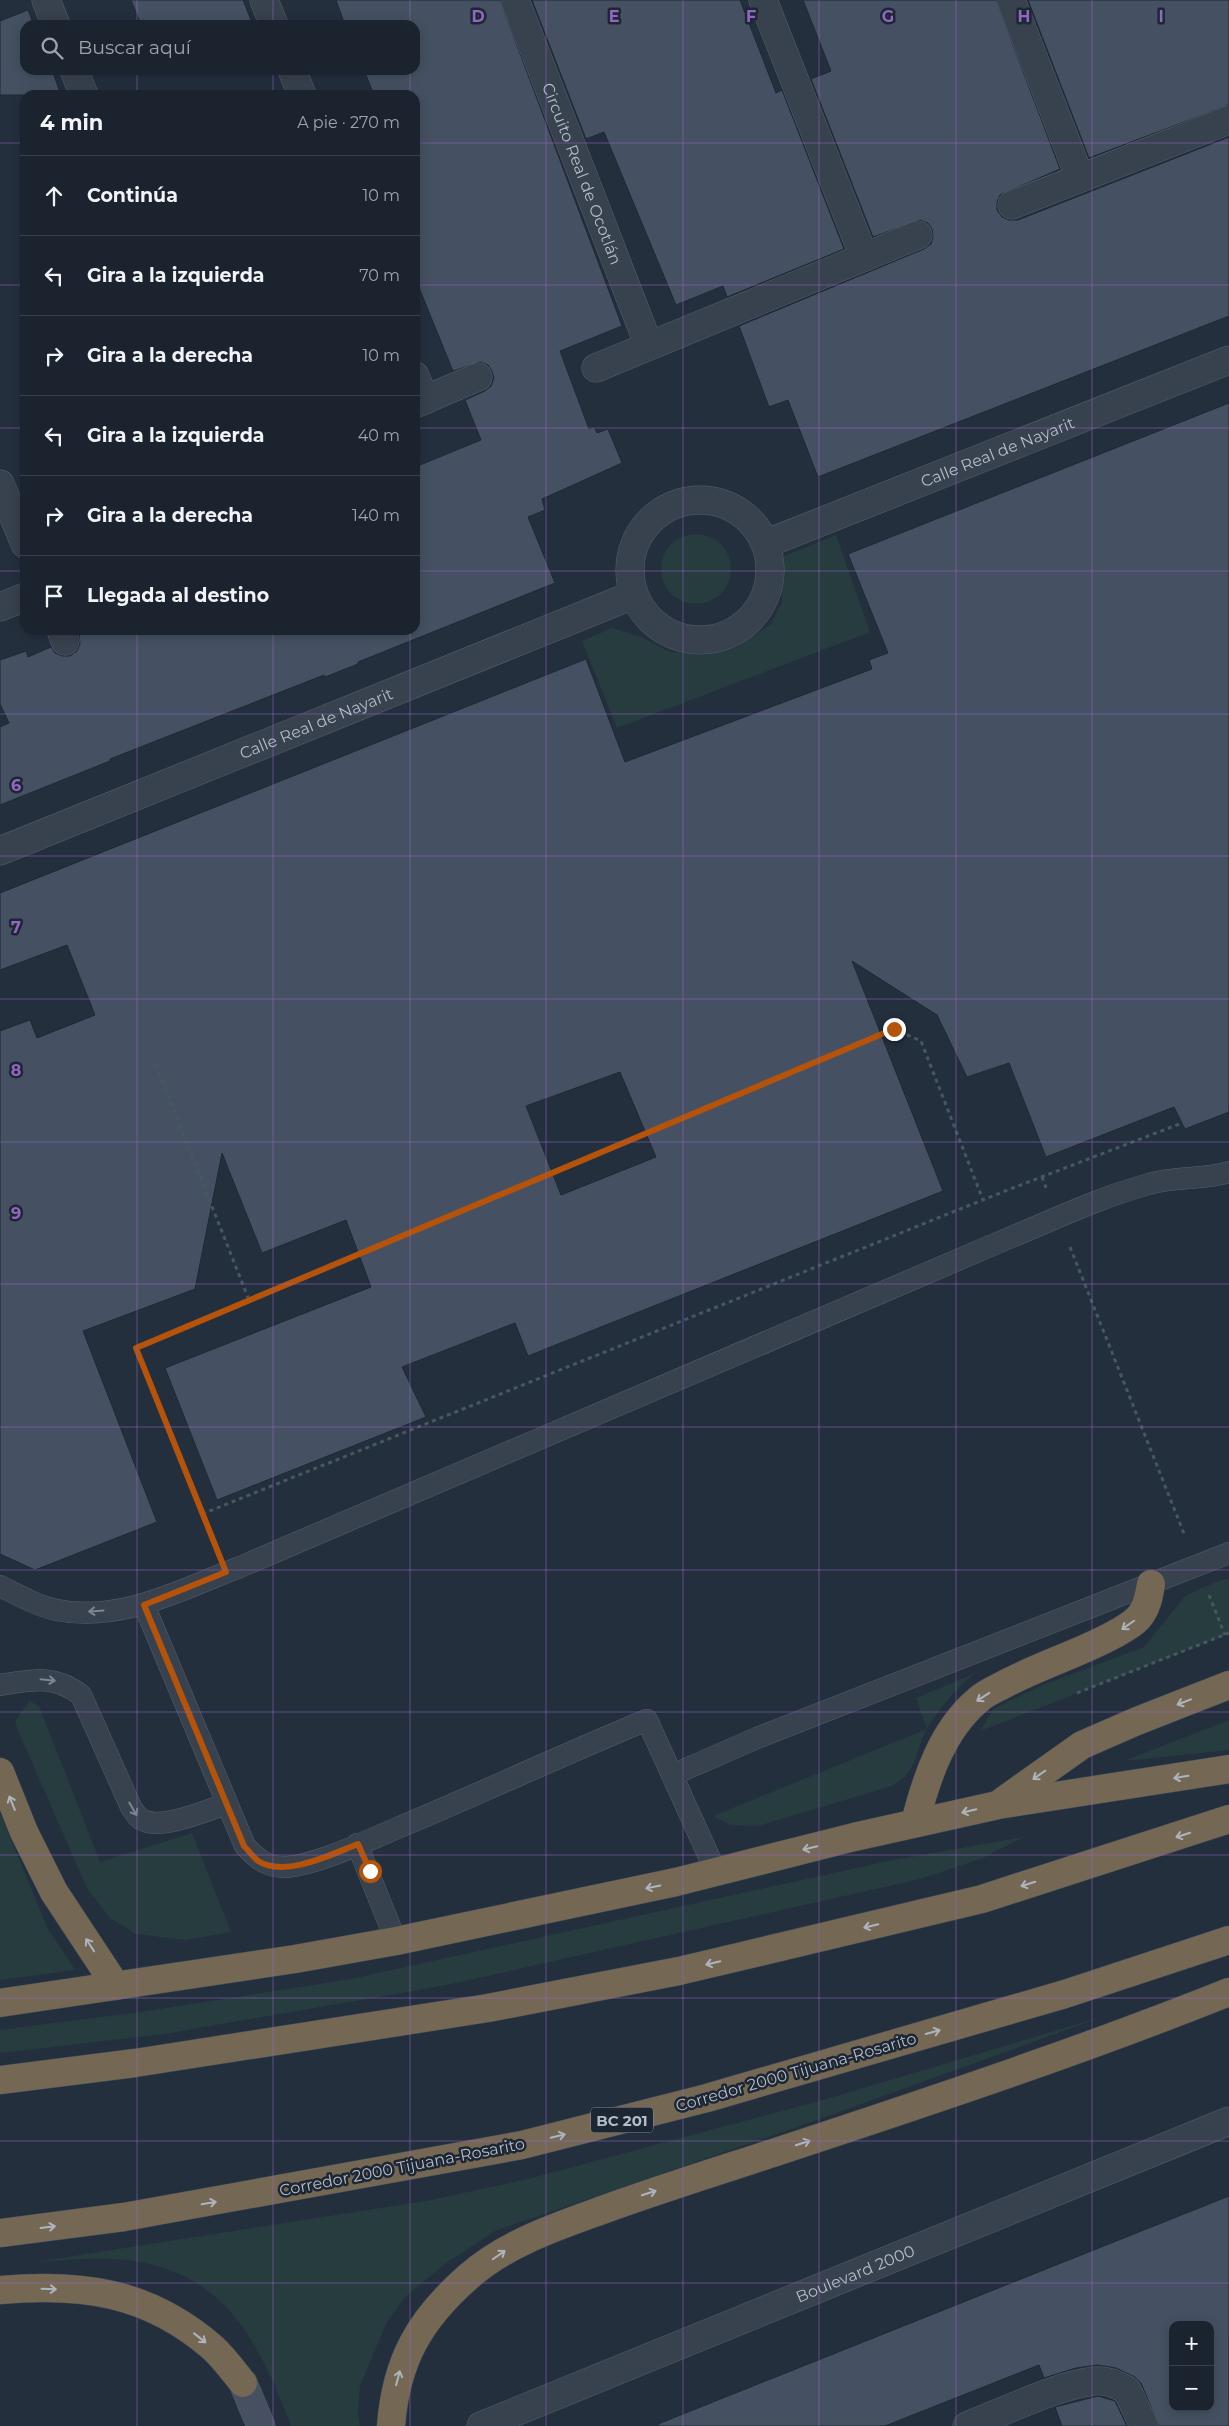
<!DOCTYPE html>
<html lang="es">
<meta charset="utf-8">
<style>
:root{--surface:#1b232e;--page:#242b36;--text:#f1f3f6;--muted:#a0a4aa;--line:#39404a}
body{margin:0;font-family:Montserrat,sans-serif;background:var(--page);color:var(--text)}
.controls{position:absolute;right:15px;bottom:15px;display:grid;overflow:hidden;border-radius:10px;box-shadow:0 2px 12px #0003}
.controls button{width:45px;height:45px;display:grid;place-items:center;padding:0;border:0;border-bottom:1px solid var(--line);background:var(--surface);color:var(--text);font:25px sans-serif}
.stop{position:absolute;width:15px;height:15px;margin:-11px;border:4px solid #b45309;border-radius:50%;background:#fff}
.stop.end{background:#b45309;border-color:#fff;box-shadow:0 1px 5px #0008}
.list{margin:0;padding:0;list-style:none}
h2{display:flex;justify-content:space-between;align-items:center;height:65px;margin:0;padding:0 20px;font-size:21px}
h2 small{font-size:16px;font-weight:400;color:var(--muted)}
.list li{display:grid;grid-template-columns:32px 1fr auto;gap:15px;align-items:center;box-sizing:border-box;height:80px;padding:0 20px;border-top:1px solid var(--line)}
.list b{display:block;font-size:19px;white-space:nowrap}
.list em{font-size:16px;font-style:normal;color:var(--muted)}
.icon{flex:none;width:28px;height:28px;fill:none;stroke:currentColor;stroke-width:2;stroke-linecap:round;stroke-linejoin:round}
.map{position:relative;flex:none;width:1229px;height:2426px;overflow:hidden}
.search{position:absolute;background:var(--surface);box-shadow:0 2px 12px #0003;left:20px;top:20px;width:400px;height:55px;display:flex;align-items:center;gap:12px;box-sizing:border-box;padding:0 18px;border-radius:15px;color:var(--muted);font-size:19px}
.panel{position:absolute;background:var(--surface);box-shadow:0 2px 12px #0003;left:20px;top:90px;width:400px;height:545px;border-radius:15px}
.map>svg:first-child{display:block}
</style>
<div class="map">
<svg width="1229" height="2426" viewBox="0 0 1229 2426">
<rect width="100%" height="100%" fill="#242f3e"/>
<g fill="#263c3f">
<circle cx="696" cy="569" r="35"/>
<polygon points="836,535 870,632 617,728 582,641 612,628 641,637 670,652 706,655 737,647 771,624 782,602 782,557"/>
<polygon points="1229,1579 1229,1634 980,1731 993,1709 1040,1686 1144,1647 1186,1595 1221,1580"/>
<path d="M974 1674C956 1689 941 1706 928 1727 914 1751 920 1770 892 1786L758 1826 730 1825 713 1816 927 1729 916 1698Z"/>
<polygon points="29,1701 39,1706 100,1862 192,1833 231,1932 184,1940 136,1934 110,1918 87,1888 19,1733 15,1722"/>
<polygon points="1229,1720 1229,1750 1124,1761"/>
<polygon points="0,1813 47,1927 75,1970 0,1980"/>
<polygon points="1024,1837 983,1858 920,1879 447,1985 164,2034 0,2053 0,2030 141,2012 351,1979 888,1861"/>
<path d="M1105 2016 792 2129 495 2231 445 2264 406 2296 387 2322 360 2386 358 2412 360 2426H291C263 2354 234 2284 150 2264 113 2255 73 2260 35 2262L426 2201 528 2179 823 2100Z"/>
</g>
<g fill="#455162" stroke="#1f2835" fill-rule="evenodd">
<polygon points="131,0 243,0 253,25 141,25"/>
<polygon points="336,0 500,0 622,326 560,351 589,429 594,427 597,433 608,429 622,463 542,499 545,510 528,517 555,583 358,662 358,664 325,677 324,675 110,759 110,761 0,805 0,727 9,723 0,704 0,660 26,651 28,657 51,647 55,653 62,656 70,656 77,651 80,644 79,635 91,630 415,630 415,467 481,440 465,400 485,391 491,386 494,378 492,371 488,365 480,362 453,371 415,278 415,95 374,95 364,70 415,70 415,25 345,25"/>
<polygon points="532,0 740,0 776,93 782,90 844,249 727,297 723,286 676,305 604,132 586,139"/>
<polygon points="803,0 996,0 1060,169 1000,195 997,202 997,210 1002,217 1009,220 1018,220 1229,137 1229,316 818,477 788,400 769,407 739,326 924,249 931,244 933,237 932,229 928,223 920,220 873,237 811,79 831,71"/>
<polygon points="1028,0 1229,0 1229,105 1089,158"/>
<polygon points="28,10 34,25 25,25 25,70 52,70 61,95 0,95 0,21"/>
<path d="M1229 403V1112L1185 1129 1174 1107 1046 1157 1009 1063 967 1077 937 1015 852 961 943 1191 528 1356 515 1323 402 1367 426 1417 217 1500 165 1368 371 1287 346 1220 262 1253 222 1153 195 1289 83 1331 157 1522 35 1570 0 1554V1031L30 1020 37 1038 95 1015 67 945 0 970V893L586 659 625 762 872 669 869 660 888 653 848 554ZM620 1072 656 1157 561 1195 526 1106Z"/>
<path d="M1229 2196V2426H1159L1141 2383 1135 2377 1116 2368 1098 2365 1076 2368 1044 2378 1039 2365 885 2426H659L658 2424 758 2384ZM1173 2325H1210V2407H1173Z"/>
<polygon points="1098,2396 1115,2401 1127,2426 1062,2426 1055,2407"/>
</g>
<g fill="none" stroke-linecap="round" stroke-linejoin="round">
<g stroke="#565f6c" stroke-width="22">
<g id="lane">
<path d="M0 1586C18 1595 37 1606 57 1610 121 1623 182 1589 240 1567L1009 1238C1055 1219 1101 1197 1149 1184 1175 1176 1203 1180 1229 1172"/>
<path d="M144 1605 245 1846C257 1859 268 1868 287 1867 318 1864 365 1842 395 1829 479 1794 562 1755 647 1720L672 1775 757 1738 1229 1553"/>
<path d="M0 1685C32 1680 54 1674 81 1695L131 1807C135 1813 138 1819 145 1821 164 1829 207 1810 227 1804"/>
<polyline points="672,1775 716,1872"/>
<polyline points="357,1844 396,1941"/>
</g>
</g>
<g stroke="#565f6c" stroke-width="29">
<g id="street">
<polyline points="46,0 56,25"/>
<polyline points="264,0 274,25"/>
<path id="s1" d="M515 0 649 346"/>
<polyline points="763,0 864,257"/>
<polyline points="1011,0 1080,178"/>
<polyline points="74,70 84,95"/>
<polyline points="292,70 302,95"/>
<polyline points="1012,205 1229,120"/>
<polyline points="596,368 918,235"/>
<polyline points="415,376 425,400"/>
<polyline points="415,404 478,377"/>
<polyline points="0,484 25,544"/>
<circle cx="700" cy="570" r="70"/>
<path id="s2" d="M765 544 1229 360"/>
<polyline points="0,607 25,597"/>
<polyline points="61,630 65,641"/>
<path id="s3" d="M0 851 633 595"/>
<path id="s4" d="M481 2426 1229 2121"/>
<path d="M967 2426C1003 2412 1058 2385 1094 2381 1107 2380 1116 2384 1127 2390L1144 2426"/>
</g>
</g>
<g stroke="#565f6c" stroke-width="29">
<polyline id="secondary" points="243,2383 261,2426"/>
</g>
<g stroke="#434c59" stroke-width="29">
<g id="highway">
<polyline points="0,1772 24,1832 54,1892 116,1986"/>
<polyline points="1003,1801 1082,1745 1137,1721 1229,1685"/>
<path d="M915 1823C926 1779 942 1730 978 1700 984 1694 993 1690 1001 1686 1037 1666 1079 1654 1115 1634 1125 1628 1136 1623 1142 1613 1148 1604 1149 1594 1151 1584"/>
<polyline points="0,2003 295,1959 396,1941 676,1882 854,1837 998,1805 1229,1769"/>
<polyline points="0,2080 135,2063 488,2008 679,1971 982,1899 1229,1819"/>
<polyline points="0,2233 124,2217 522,2145 707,2098 1065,1994 1229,1940"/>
<path d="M0 2290C83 2283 149 2292 213 2348 224 2358 234 2372 243 2383"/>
<path d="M391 2426C396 2361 419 2320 468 2277 506 2243 558 2226 605 2209 663 2188 721 2170 779 2151 931 2101 1081 2051 1229 1992"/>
</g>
</g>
<g stroke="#44595c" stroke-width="3" stroke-dasharray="4 4" stroke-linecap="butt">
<polyline points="156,1065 249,1300"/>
<polyline points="1042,1177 1046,1188"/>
<polyline points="1070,1247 1185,1536"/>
<polyline points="202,1514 1005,1191 1182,1123"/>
<polyline points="214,1544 136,1347 894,1029 921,1041 983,1200"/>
<polyline points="1209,1595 1225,1635"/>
<polyline points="1077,1693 1229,1633"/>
</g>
<use href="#lane" stroke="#38414e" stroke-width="21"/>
<use href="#street" stroke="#38414e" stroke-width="28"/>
<use href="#secondary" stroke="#465061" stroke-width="28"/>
<use href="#highway" stroke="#746855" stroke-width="28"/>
</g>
<defs><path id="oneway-shaft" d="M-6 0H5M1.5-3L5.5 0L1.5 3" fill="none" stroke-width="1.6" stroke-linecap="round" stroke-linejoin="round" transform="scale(1.25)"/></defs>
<g stroke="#7c8592">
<use href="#oneway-shaft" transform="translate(96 1611) rotate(176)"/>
<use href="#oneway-shaft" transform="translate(48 1680) rotate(6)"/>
<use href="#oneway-shaft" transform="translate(133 1809) rotate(60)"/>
</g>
<g stroke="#aeb4bd">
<use href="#oneway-shaft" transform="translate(1128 1625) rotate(145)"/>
<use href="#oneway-shaft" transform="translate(983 1697) rotate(147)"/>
<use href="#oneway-shaft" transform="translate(1184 1702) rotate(159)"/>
<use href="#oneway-shaft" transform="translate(1039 1775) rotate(145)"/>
<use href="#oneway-shaft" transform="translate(1181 1777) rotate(171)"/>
<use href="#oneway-shaft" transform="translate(12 1803) rotate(-112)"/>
<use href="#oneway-shaft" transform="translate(969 1811) rotate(167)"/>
<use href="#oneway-shaft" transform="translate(1183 1835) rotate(162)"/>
<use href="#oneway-shaft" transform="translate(810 1848) rotate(166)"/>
<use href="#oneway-shaft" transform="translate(1028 1884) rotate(162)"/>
<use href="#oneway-shaft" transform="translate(653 1887) rotate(168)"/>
<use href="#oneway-shaft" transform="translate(871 1926) rotate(167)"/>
<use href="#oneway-shaft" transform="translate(90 1945) rotate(-123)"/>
<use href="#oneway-shaft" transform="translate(713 1963) rotate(167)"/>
<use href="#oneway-shaft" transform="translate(933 2032) rotate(-16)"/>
<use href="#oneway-shaft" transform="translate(558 2136) rotate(-14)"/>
<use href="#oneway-shaft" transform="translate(803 2143) rotate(-18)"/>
<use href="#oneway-shaft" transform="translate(649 2193) rotate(-18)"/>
<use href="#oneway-shaft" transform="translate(209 2203) rotate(-10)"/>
<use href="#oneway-shaft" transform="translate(48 2227) rotate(-7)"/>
<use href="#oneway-shaft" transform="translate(499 2255) rotate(-35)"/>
<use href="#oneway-shaft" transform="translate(49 2289) rotate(2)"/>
<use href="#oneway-shaft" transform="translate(200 2338) rotate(38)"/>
<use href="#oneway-shaft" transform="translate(398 2378) rotate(-75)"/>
</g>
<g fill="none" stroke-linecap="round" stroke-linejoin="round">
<path stroke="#b45309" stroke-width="6" d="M370 1871 358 1844C332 1854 285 1878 258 1861 253 1857 249 1851 244 1846L144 1605 226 1572 136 1348 894 1029"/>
</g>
<path fill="none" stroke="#9266c3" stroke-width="1" stroke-opacity="0.55" d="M137 0V25M273 0V25M410 0V25M546 0V2426M683 0V2426M819 0V2426M956 0V2426M1092 0V2426M137 70V95M273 70V95M410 70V95M0 143H25M415 143H1229M0 285H25M415 285H1229M0 428H25M415 428H1229M0 571H25M415 571H1229M137 630V2426M273 630V2426M410 630V2426M0 714H1229M0 856H1229M0 999H1229M0 1142H1229M0 1284H1229M0 1427H1229M0 1570H1229M0 1712H1229M0 1855H1229M0 1998H1229M0 2141H1229M0 2283H1229"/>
<g text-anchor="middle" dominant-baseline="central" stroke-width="5" stroke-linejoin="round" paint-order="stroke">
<rect fill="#1d2633" stroke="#878f9c" stroke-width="1" x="591" y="2107.5" width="62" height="25" rx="4"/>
<g font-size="15" font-weight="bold" fill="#b4bcc9">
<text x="622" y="2120">BC 201</text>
</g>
<g font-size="16" fill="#b4bcc9" stroke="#1d2633">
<text stroke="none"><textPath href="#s1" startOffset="186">Circuito Real de Ocotlán</textPath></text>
<text stroke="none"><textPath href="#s2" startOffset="250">Calle Real de Nayarit</textPath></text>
<text stroke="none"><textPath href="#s3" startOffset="341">Calle Real de Nayarit</textPath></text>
<text transform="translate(796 2072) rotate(-16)">Corredor 2000 Tijuana-Rosarito</text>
<text transform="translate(402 2167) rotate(-11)">Corredor 2000 Tijuana-Rosarito</text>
<text stroke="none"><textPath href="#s4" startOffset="404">Boulevard 2000</textPath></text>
</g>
</g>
<g font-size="16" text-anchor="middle" font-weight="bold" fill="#9266c3" stroke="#1d2633" stroke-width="5" stroke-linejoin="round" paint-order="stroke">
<text x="478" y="22">D</text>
<text x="614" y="22">E</text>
<text x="751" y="22">F</text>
<text x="888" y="22">G</text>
<text x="1024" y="22">H</text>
<text x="1161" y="22">I</text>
<text x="16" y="791">6</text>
<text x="16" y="933">7</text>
<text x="16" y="1076">8</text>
<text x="16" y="1219">9</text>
</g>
</svg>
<div class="controls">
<button>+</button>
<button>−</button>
</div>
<div class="stop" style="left:370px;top:1871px"></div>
<div class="stop end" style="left:894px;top:1029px"></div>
<div class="search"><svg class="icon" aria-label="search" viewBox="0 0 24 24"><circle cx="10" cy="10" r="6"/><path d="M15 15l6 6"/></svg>Buscar aquí</div>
<section class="panel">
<h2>4 min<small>A pie · 270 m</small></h2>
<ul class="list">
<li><svg class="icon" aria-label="ahead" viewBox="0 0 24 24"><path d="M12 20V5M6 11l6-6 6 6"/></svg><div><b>Continúa</b></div><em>10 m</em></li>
<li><svg class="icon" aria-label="left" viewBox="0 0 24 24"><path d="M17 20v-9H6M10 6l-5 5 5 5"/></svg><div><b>Gira a la izquierda</b></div><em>70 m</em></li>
<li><svg class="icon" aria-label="right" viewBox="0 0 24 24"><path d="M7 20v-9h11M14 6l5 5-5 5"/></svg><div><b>Gira a la derecha</b></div><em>10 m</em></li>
<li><svg class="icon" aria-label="left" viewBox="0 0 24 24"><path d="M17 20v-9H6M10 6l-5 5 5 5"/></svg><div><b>Gira a la izquierda</b></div><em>40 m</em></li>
<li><svg class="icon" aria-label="right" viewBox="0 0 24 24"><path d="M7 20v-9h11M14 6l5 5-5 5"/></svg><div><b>Gira a la derecha</b></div><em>140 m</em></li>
<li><svg class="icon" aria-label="arrive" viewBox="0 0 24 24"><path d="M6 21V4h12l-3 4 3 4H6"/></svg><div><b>Llegada al destino</b></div></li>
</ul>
</section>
</div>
